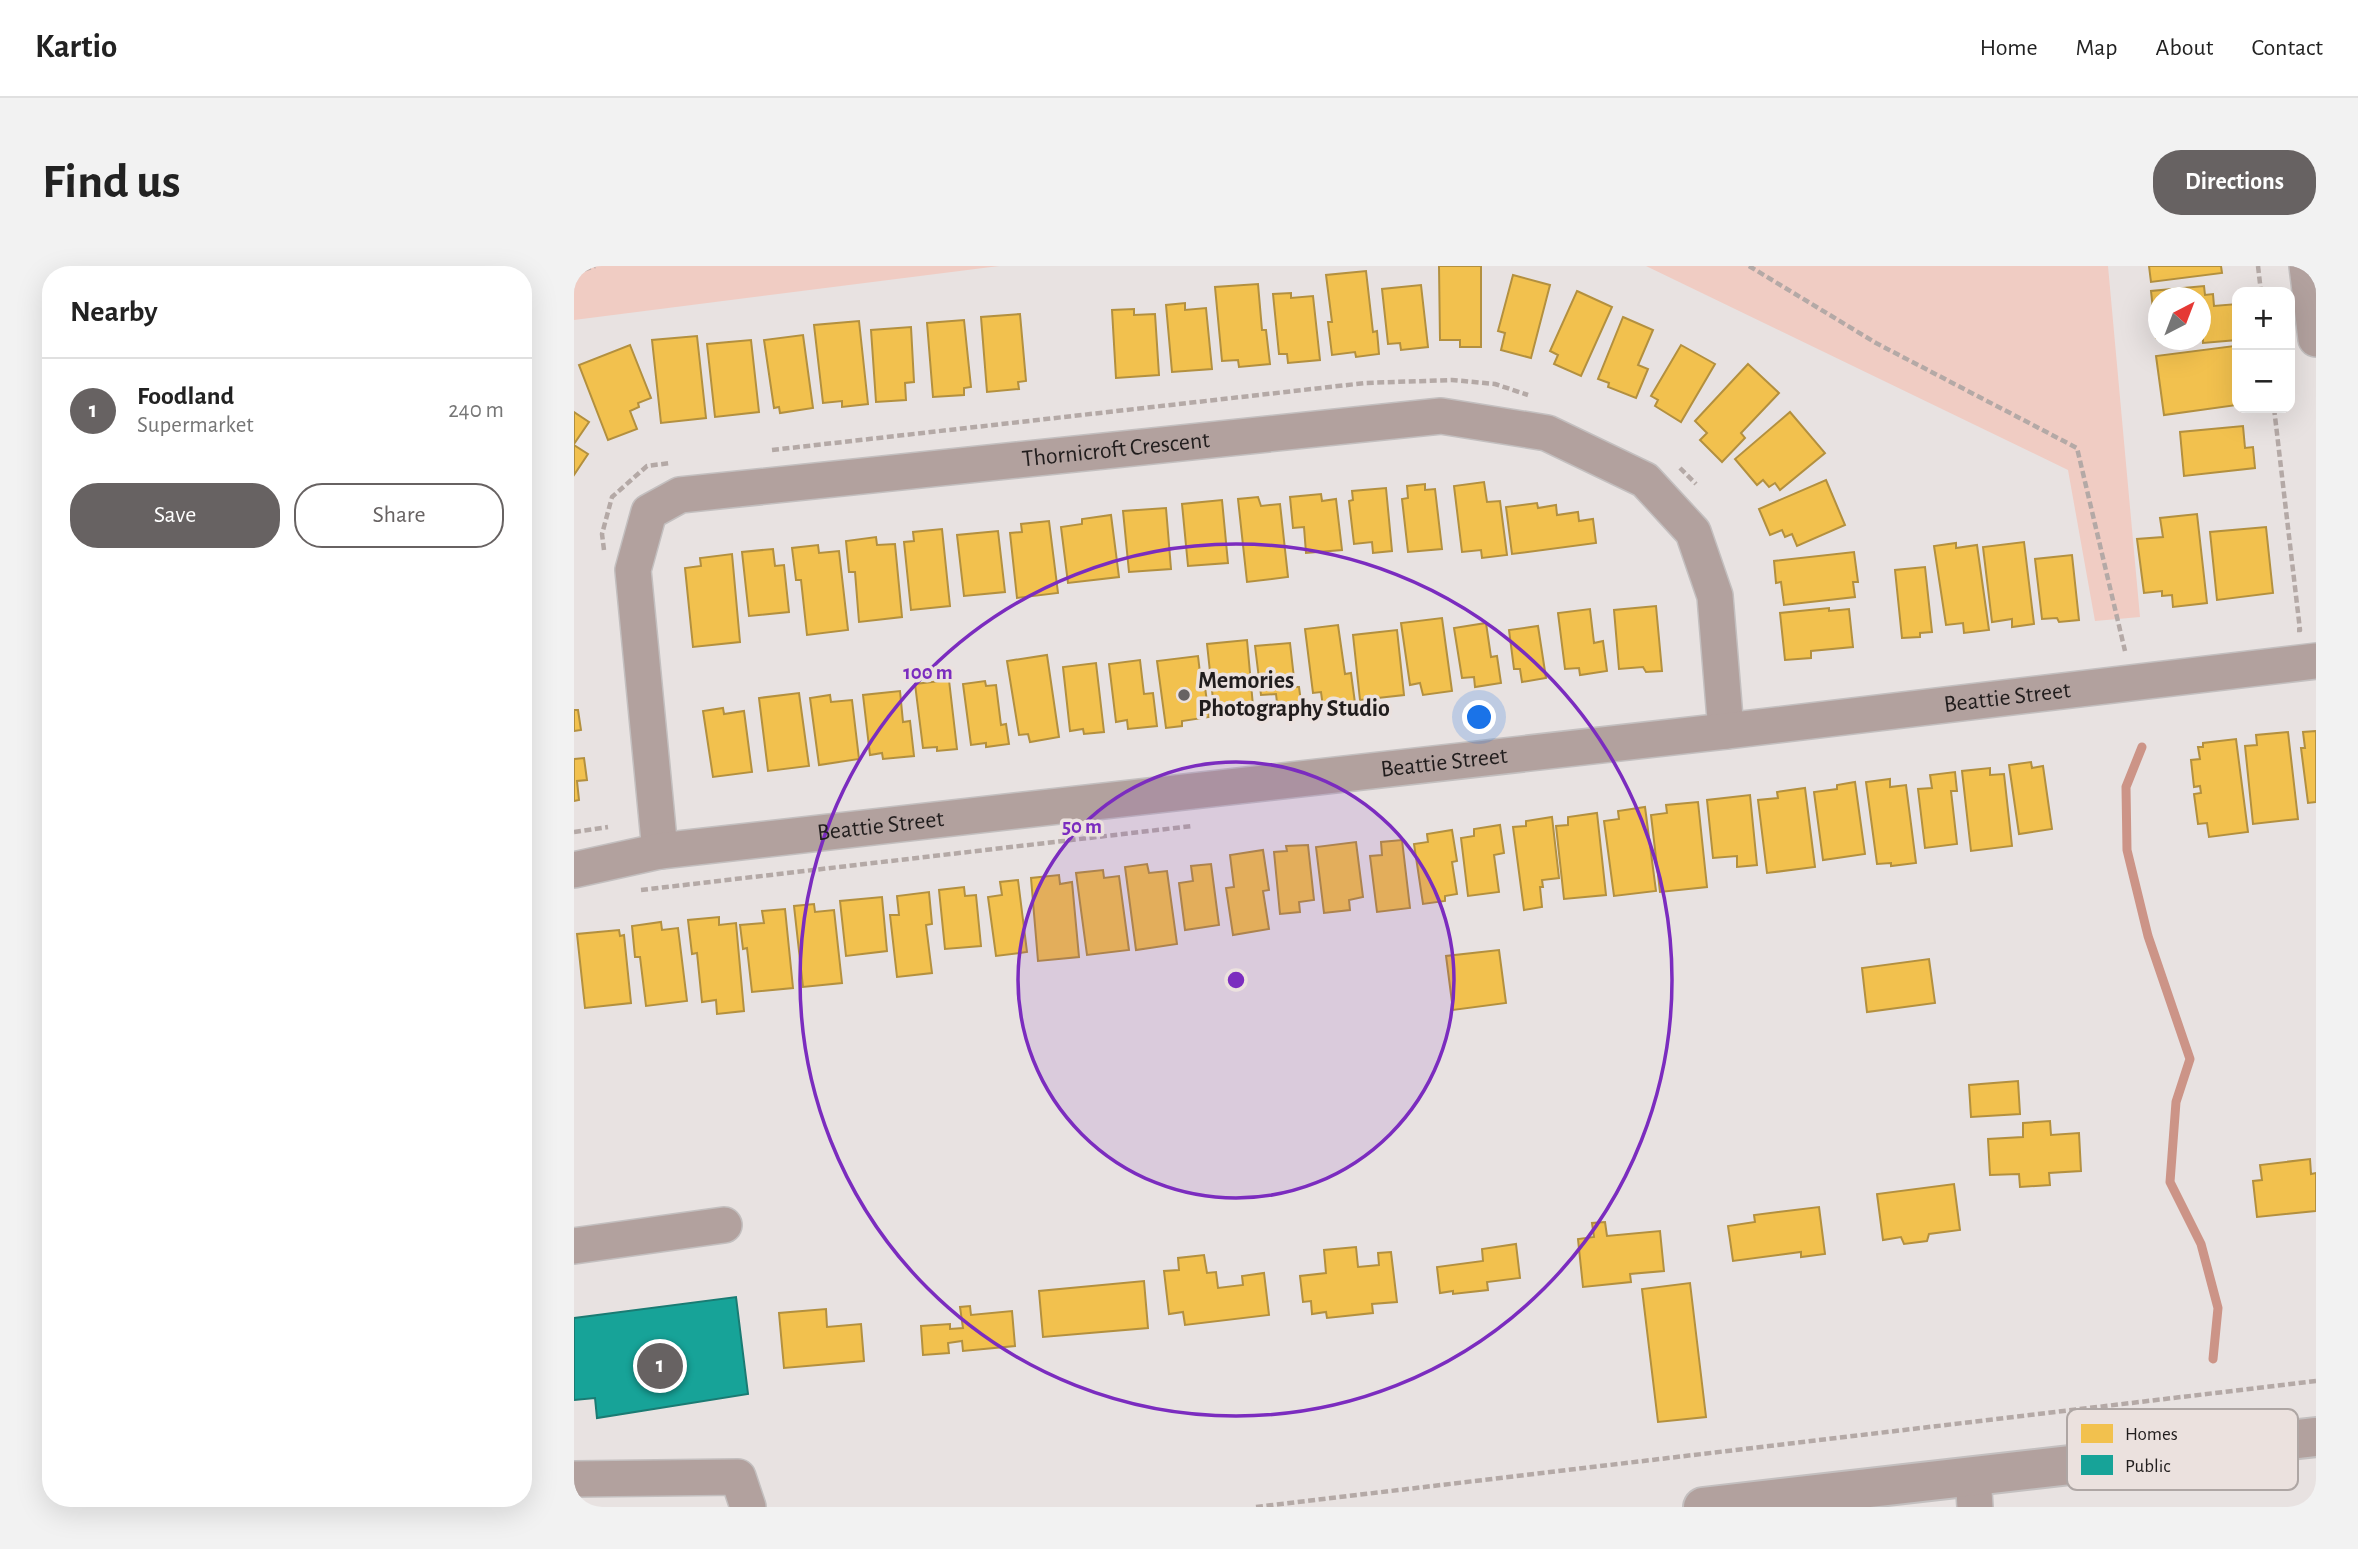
<!DOCTYPE html>
<meta charset="utf-8">
<style>
:root{--surface:#fff;--page:#f2f2f2;--text:#222;--muted:#767676;--line:#e0e0e0;--accent:#676262}
body{margin:0;font-family:"Alegreya Sans",sans-serif;background:var(--page);color:var(--text)}
.controls{position:absolute;right:21px;top:21px;display:grid;overflow:hidden;border-radius:14px;box-shadow:0 7px 28px #0002}
.controls button{width:63px;height:63px;display:grid;place-items:center;padding:0;border:0;border-bottom:2px solid var(--line);background:var(--surface);color:var(--text);font:35px sans-serif}
.compass{position:absolute;left:1574px;top:21px;width:63px;height:63px;border-radius:50%;background:var(--surface);box-shadow:0 7px 28px #0002;rotate:42deg}
.you{position:absolute;left:906px;top:452px;width:24px;height:24px;margin:-18px;border:5px solid #fff;border-radius:50%;background:#1a73e8;box-shadow:0 0 0 10px #1a73e833}
.badge{display:grid;place-items:center;width:46px;height:46px;border-radius:50%;background:var(--accent);color:#fff;font-size:23px;font-weight:700}
.pin{position:absolute;translate:-50% -50%;border:4px solid #fff;box-shadow:0 2px 7px #0006}
.list{margin:0;padding:0;list-style:none}
h2{display:flex;justify-content:space-between;align-items:center;height:91px;margin:0;padding:0 28px;font-size:30px}
h2 small{font-size:23px;font-weight:400;color:var(--muted)}
.list li{display:grid;grid-template-columns:46px 1fr auto;gap:21px;align-items:center;box-sizing:border-box;height:105px;padding:0 28px;border-top:2px solid var(--line)}
.list b{display:block;font-size:26px;white-space:nowrap}
.list p{margin:0;font-size:23px;white-space:nowrap;color:var(--muted)}
.list em{font-size:23px;font-style:normal;color:var(--muted)}
.actions{display:flex;gap:14px;padding:21px 28px}
.actions a{flex:1;padding:16px 0;border:2px solid var(--accent);border-radius:28px;text-align:center;font-size:24px;color:var(--accent)}
.actions .main{background:var(--accent);color:#fff}
.map{position:relative;flex:none;width:1742px;height:1241px;overflow:hidden;border-radius:28px}
header{display:flex;align-items:center;gap:42px;box-sizing:border-box;height:98px;padding:0 35px;background:var(--surface);border-bottom:2px solid var(--line)}
header strong{font-size:33px}
nav{display:flex;gap:38px;margin-inline-start:auto;font-size:24px}
.intro{display:flex;align-items:center;justify-content:space-between;box-sizing:border-box;height:168px;padding:0 42px}
h1{margin:0;font-size:49px}
.button{padding:18px 32px;border-radius:28px;background:var(--accent);color:#fff;font-size:24px;font-weight:700}
main{display:flex;gap:42px;padding:0 42px}
aside{flex:1;background:var(--surface);border-radius:28px;box-shadow:0 7px 28px #0002}
.map>svg:first-child{display:block}
</style>
<header>
<strong>Kartio</strong>
<nav><a>Home</a><a>Map</a><a>About</a><a>Contact</a></nav>
</header>
<div class="intro"><h1>Find us</h1><a class="button">Directions</a></div>
<main>
<aside>
<h2>Nearby<small></small></h2>
<ul class="list">
<li><span class="badge">1</span><div><b>Foodland</b><p>Supermarket</p></div><em>240 m</em></li>
</ul>
<div class="actions"><a class="main">Save</a><a>Share</a></div>
</aside>
<div class="map">
<svg width="1742" height="1241" viewBox="0 0 1742 1241">
<rect width="100%" height="100%" fill="#e8e2e1"/>
<g fill="#f0ccc3">
<polygon points="0,0 425,0 0,54"/>
<polygon points="1072,0 1534,0 1566,351 1521,355 1494,204"/>
</g>
<g fill="#f2c14e" stroke="#b3903f" stroke-width="2">
<polygon points="865,0 907,0 907,81 886,81 886,74 866,74"/>
<polygon points="1575,0 1647,0 1648,7 1577,16"/>
<polygon points="792,5 799,66 803,65 805,88 782,91 781,86 758,89 754,56 758,56 752,9"/>
<polygon points="939,9 976,19 957,92 927,84 931,67 924,65"/>
<polygon points="684,18 688,64 692,64 696,98 665,101 664,94 648,95 641,21"/>
<polygon points="847,19 854,81 827,84 826,77 814,78 808,23"/>
<polygon points="1630,20 1631,29 1639,28 1640,40 1663,38 1663,74 1629,77 1629,67 1626,67 1626,32 1584,32 1584,72 1582,72 1577,25"/>
<polygon points="1003,25 1038,41 1007,110 980,98 984,89 976,85"/>
<polygon points="717,27 717,32 739,30 746,94 714,97 713,88 705,88 699,28"/>
<polygon points="611,37 611,44 632,42 638,103 598,106 592,39"/>
<polygon points="560,43 560,49 581,48 585,109 542,112 538,44"/>
<polygon points="446,48 452,115 444,116 445,123 413,126 407,51"/>
<polygon points="1049,51 1079,64 1064,99 1074,103 1062,132 1034,121 1035,117 1024,113"/>
<polygon points="390,54 397,121 390,122 390,129 359,131 353,57"/>
<polygon points="285,55 294,138 268,141 268,135 249,137 240,59"/>
<polygon points="337,61 340,116 331,117 332,134 302,136 297,64"/>
<polygon points="229,69 239,142 206,147 205,141 200,142 190,74"/>
<polygon points="123,70 132,152 87,157 78,74"/>
<polygon points="177,74 185,146 141,151 133,78"/>
<polygon points="56,79 77,132 64,137 65,141 56,145 63,163 34,174 5,99"/>
<polygon points="1107,79 1141,98 1107,156 1081,140 1084,134 1077,130"/>
<polygon points="1660,80 1663,101 1663,139 1590,149 1582,90"/>
<polygon points="1174,98 1205,127 1167,167 1171,172 1148,196 1126,174 1133,167 1121,155"/>
<polygon points="0,146 15,156 0,178"/>
<polygon points="1216,146 1251,187 1206,224 1201,217 1195,221 1189,214 1183,219 1161,193"/>
<polygon points="1669,160 1671,182 1679,181 1681,202 1610,210 1606,166"/>
<polygon points="0,179 14,188 0,209"/>
<polygon points="1252,214 1271,259 1223,280 1218,268 1211,271 1208,264 1196,269 1185,243"/>
<polygon points="910,216 913,236 926,235 933,289 908,292 907,284 888,286 880,220"/>
<polygon points="851,218 851,224 861,223 868,283 834,286 828,233 834,232 833,220"/>
<polygon points="812,222 818,285 799,287 798,276 780,278 775,235 779,234 778,225"/>
<polygon points="747,228 748,235 762,233 768,284 732,287 730,261 719,262 716,231"/>
<polygon points="684,231 687,240 706,238 714,311 673,316 664,233"/>
<polygon points="648,234 654,297 614,300 608,238"/>
<polygon points="963,237 964,242 982,239 983,249 1004,246 1005,255 1019,253 1022,277 938,288 932,241"/>
<polygon points="592,242 597,303 555,306 549,245"/>
<polygon points="1623,248 1633,337 1599,341 1598,329 1588,330 1588,325 1570,327 1563,273 1589,271 1586,252"/>
<polygon points="537,249 545,311 494,317 487,261 508,258 508,253"/>
<polygon points="475,255 484,327 443,332 436,267 448,266 447,258"/>
<polygon points="1692,261 1699,327 1643,334 1636,266"/>
<polygon points="368,263 376,340 337,344 330,276 340,275 339,266"/>
<polygon points="424,265 431,326 390,330 383,269"/>
<polygon points="302,271 303,279 321,278 328,351 285,356 281,306 275,306 272,275"/>
<polygon points="1450,276 1460,358 1438,361 1438,353 1418,356 1409,281"/>
<polygon points="1382,277 1382,282 1403,279 1415,364 1390,367 1389,357 1372,359 1360,280"/>
<polygon points="244,279 245,287 265,285 274,364 233,369 227,314 222,314 218,282"/>
<polygon points="199,283 201,300 210,299 215,346 175,350 168,286"/>
<polygon points="1280,286 1284,316 1279,316 1281,331 1210,339 1207,316 1202,317 1200,295"/>
<polygon points="158,288 166,376 119,381 111,302 127,300 126,292"/>
<polygon points="1498,289 1505,354 1485,356 1483,352 1468,353 1461,293"/>
<polygon points="1351,301 1358,366 1346,367 1346,371 1328,372 1321,304"/>
<polygon points="1082,340 1088,405 1072,406 1069,401 1045,403 1040,344"/>
<polygon points="1255,342 1255,345 1275,343 1279,381 1237,385 1237,392 1211,394 1206,347"/>
<polygon points="1016,343 1020,377 1029,375 1033,405 1006,409 1005,402 991,403 984,347"/>
<polygon points="868,352 878,425 849,429 846,417 836,419 827,357"/>
<polygon points="912,357 917,391 923,390 927,417 901,421 900,411 888,412 880,362"/>
<polygon points="764,359 771,408 777,407 781,437 749,441 747,426 739,427 731,363"/>
<polygon points="964,360 972,412 948,416 946,403 940,403 935,364"/>
<polygon points="823,364 830,429 786,434 779,369"/>
<polygon points="673,374 679,440 665,442 666,449 641,452 633,378"/>
<polygon points="716,377 721,421 725,421 728,443 704,445 702,428 687,429 681,380"/>
<polygon points="473,389 485,471 456,476 454,468 445,469 433,395"/>
<polygon points="624,390 626,407 629,406 635,451 608,455 608,460 592,462 583,395"/>
<polygon points="566,394 570,428 579,427 583,460 554,463 553,454 542,456 535,398"/>
<polygon points="522,397 530,466 510,468 509,463 496,465 489,401"/>
<polygon points="375,414 383,483 363,485 363,481 349,482 341,418"/>
<polygon points="411,415 412,420 422,419 427,459 432,458 435,478 412,481 412,477 397,479 389,418"/>
<polygon points="326,425 329,456 336,455 340,490 309,493 308,487 296,489 289,429"/>
<polygon points="225,427 235,500 194,505 185,432"/>
<polygon points="256,429 257,436 278,434 285,493 245,499 236,432"/>
<polygon points="149,442 150,448 170,445 178,506 139,511 129,445"/>
<polygon points="0,444 4,444 7,464 0,465"/>
<polygon points="1742,465 1742,536 1734,537 1727,482 1731,482 1729,466"/>
<polygon points="1714,466 1724,553 1679,558 1671,480 1683,479 1682,469"/>
<polygon points="1662,473 1674,566 1635,571 1633,557 1624,558 1620,528 1627,527 1626,520 1620,521 1617,494 1626,493 1624,481 1629,481 1629,477"/>
<polygon points="10,492 13,514 3,515 5,534 0,535 0,493"/>
<polygon points="1457,496 1458,502 1469,500 1478,563 1445,568 1435,499"/>
<polygon points="1416,502 1416,509 1430,508 1438,580 1397,585 1388,505"/>
<polygon points="1381,506 1383,525 1377,525 1383,578 1351,582 1344,523 1358,522 1356,509"/>
<polygon points="1316,513 1316,521 1332,519 1342,597 1317,600 1317,597 1303,598 1292,516"/>
<polygon points="1281,516 1291,588 1249,594 1240,526 1263,523 1263,519"/>
<polygon points="1231,522 1241,601 1193,607 1184,534 1204,532 1203,526"/>
<polygon points="1176,529 1183,599 1163,601 1163,590 1139,592 1133,534"/>
<polygon points="1124,536 1133,621 1086,626 1077,549 1093,547 1092,539"/>
<polygon points="1071,541 1082,625 1040,630 1030,555 1045,553 1044,545"/>
<polygon points="1023,547 1032,629 990,633 982,560 994,559 994,551"/>
<polygon points="978,551 985,612 968,614 969,621 966,621 968,641 950,644 939,561 952,560 952,555"/>
<polygon points="926,559 930,587 920,589 925,626 894,630 887,572 900,570 900,563"/>
<polygon points="878,564 883,595 878,596 883,628 871,630 871,635 849,638 840,578 854,576 853,568"/>
<polygon points="828,574 836,642 803,646 796,590 808,589 807,576"/>
<polygon points="782,576 789,631 775,634 776,644 750,647 742,581"/>
<polygon points="734,579 740,634 725,636 726,646 706,648 700,586 713,585 712,580"/>
<polygon points="689,584 695,624 689,625 695,663 659,669 652,622 660,621 656,589"/>
<polygon points="573,598 575,607 593,605 603,678 562,684 551,601"/>
<polygon points="637,598 645,659 611,664 605,617 619,615 617,600"/>
<polygon points="529,604 530,612 545,610 555,684 513,689 502,607"/>
<polygon points="485,609 486,618 498,616 505,691 464,695 457,612"/>
<polygon points="444,614 453,686 422,690 414,631 428,629 426,616"/>
<polygon points="390,621 391,630 402,629 407,680 371,683 365,624"/>
<polygon points="355,626 358,658 352,659 358,707 323,711 316,649 325,649 323,630"/>
<polygon points="308,631 313,685 272,690 266,635"/>
<polygon points="240,638 241,646 260,644 268,717 229,721 220,640"/>
<polygon points="211,643 219,722 178,726 173,682 169,683 166,659 190,657 188,645"/>
<polygon points="145,651 145,659 162,657 170,745 143,748 142,734 128,736 123,687 118,688 114,654"/>
<polygon points="87,656 88,664 104,662 113,735 72,740 66,691 61,691 58,660"/>
<polygon points="45,664 46,670 50,669 57,737 11,742 3,668"/>
<polygon points="925,684 932,737 879,744 872,690"/>
<polygon points="1355,693 1361,737 1293,746 1288,702"/>
<polygon points="1444,815 1446,848 1397,851 1395,819"/>
<polygon points="1476,855 1477,869 1505,867 1507,905 1475,907 1476,919 1446,921 1445,908 1416,909 1414,873 1449,871 1449,857"/>
<polygon points="1736,893 1737,908 1742,907 1742,945 1683,951 1679,915 1688,914 1686,899"/>
<polygon points="1380,918 1386,964 1355,968 1353,975 1330,978 1327,971 1309,974 1303,928"/>
<polygon points="1245,941 1251,988 1227,991 1227,986 1159,995 1154,960 1181,956 1180,949"/>
<polygon points="1031,956 1033,970 1086,965 1090,1005 1056,1008 1057,1016 1009,1021 1004,973 1020,971 1018,957"/>
<polygon points="942,978 946,1012 913,1016 914,1024 879,1028 879,1025 866,1027 863,1001 909,995 908,983"/>
<polygon points="782,981 784,1001 805,999 804,987 817,986 823,1036 798,1038 799,1047 753,1052 752,1046 738,1048 737,1035 729,1036 726,1010 752,1007 750,984"/>
<polygon points="630,989 633,1007 642,1006 644,1022 669,1019 668,1010 690,1007 695,1049 611,1059 609,1046 595,1048 590,1005 605,1004 604,992"/>
<polygon points="570,1015 574,1062 469,1071 465,1025"/>
<polygon points="1116,1017 1132,1151 1084,1156 1068,1023"/>
<polygon points="396,1040 397,1049 438,1045 441,1080 389,1085 388,1075 374,1077 375,1087 349,1089 347,1060 376,1058 376,1063 389,1062 386,1041"/>
<polygon points="252,1043 253,1061 287,1058 290,1095 210,1102 205,1047"/>
</g>
<polygon fill="#17a398" stroke="#1a7b73" stroke-width="2" points="162,1031 174,1128 23,1152 21,1132 0,1134 0,1052"/>
<g fill="none" stroke-linecap="round" stroke-linejoin="round">
<polyline stroke="#cc9487" stroke-width="9" points="1568,481 1552,521 1553,584 1574,670 1616,793 1602,836 1596,916 1627,978 1644,1042 1639,1093"/>
<g stroke="#c3bfbf" stroke-width="38">
<g id="minor">
<polyline points="1733,0 1742,73"/>
<path id="s1" d="M86 585 59 304 75 246 106 229 867 150 973 167 1071 214 1119 266 1141 330 1152 465"/>
<path id="s2" d="M0 604 86 585 1152 465 1742 395"/>
<polyline points="0,980 150,959"/>
<polyline points="1399,1210 1401,1241"/>
<polyline points="0,1213 164,1211 174,1241"/>
</g>
</g>
<g stroke="#c3bfbf" stroke-width="42">
<polyline id="major" points="1129,1241 1742,1171"/>
</g>
<g stroke="#b4a9a6" stroke-width="4.5" stroke-dasharray="7 3.5" stroke-linecap="butt">
<polyline points="1175,0 1302,77 1503,182 1551,385"/>
<polyline points="1684,0 1687,26"/>
<polyline points="0,7 21,0"/>
<polyline points="1700,142 1726,364 1723,364"/>
<polyline points="198,184 791,117 878,114 921,118 954,129"/>
<polyline points="1106,202 1122,218"/>
<polyline points="30,284 28,268 38,231 73,200 96,197"/>
<polyline points="0,566 34,561"/>
<polyline points="67,624 618,560"/>
<polyline points="682,1241 1742,1115"/>
</g>
<use href="#minor" stroke="#b2a19e" stroke-width="35"/>
<use href="#major" stroke="#b2a19e" stroke-width="38"/>
</g>
<circle cx="662" cy="714" r="218" fill="#7b2cbf" fill-opacity=".12"/>
<g fill="none" stroke="#7b2cbf" stroke-width="3.5">
<circle cx="662" cy="714" r="218"/>
<circle cx="662" cy="714" r="436"/>
</g>
<circle fill="#676262" stroke="#ebe1de" stroke-width="2.5" cx="610" cy="429" r="7"/>
<g text-anchor="middle" dominant-baseline="central" stroke-width="7" stroke-linejoin="round" paint-order="stroke">
<g font-size="24" fill="#211d1d" stroke="#ebe1de">
<text stroke="none"><textPath href="#s1" startOffset="816">Thornicroft Crescent</textPath></text>
<text stroke="none"><textPath href="#s2" startOffset="1444">Beattie Street</textPath></text>
<text stroke="none"><textPath href="#s2" startOffset="877">Beattie Street</textPath></text>
<text stroke="none"><textPath href="#s2" startOffset="310">Beattie Street</textPath></text>
</g>
<g font-size="24" font-weight="bold" fill="#211d1d" stroke="#ebe1de" text-anchor="start">
<text x="624" y="415">Memories<tspan x="624" dy="28">Photography Studio</tspan></text>
</g>
</g>
<rect x="1493" y="1143" width="231" height="81" rx="10" fill="#ebe1de" stroke="#aea6a4" stroke-width="2"/>
<rect x="1507" y="1158" width="32" height="19" fill="#f2c14e"/>
<rect x="1507" y="1189" width="32" height="20" fill="#17a398"/>
<g font-size="19" fill="#211d1d">
<text x="1551" y="1174">Homes</text>
<text x="1551" y="1206">Public</text>
</g>
<circle cx="662" cy="714" r="10" fill="#7b2cbf" stroke="#ebe1de" stroke-width="3.5"/>
<g font-size="21" text-anchor="middle" font-weight="bold" fill="#7b2cbf" stroke="#ebe1de" stroke-width="7" stroke-linejoin="round" paint-order="stroke">
<text x="354" y="413">100 m</text>
<text x="508" y="567">50 m</text>
</g>
</svg>
<div class="controls">
<button>+</button>
<button>−</button>
</div>
<svg class="compass" viewBox="-18 -18 36 36"><path d="M0-13l5 13h-10z" fill="#e53935"/><path d="M0 13l5-13h-10z" fill="#767676"/></svg>
<div class="you"></div>
<div class="pin badge" style="left:86px;top:1100px">1</div>
</div>
</main>
